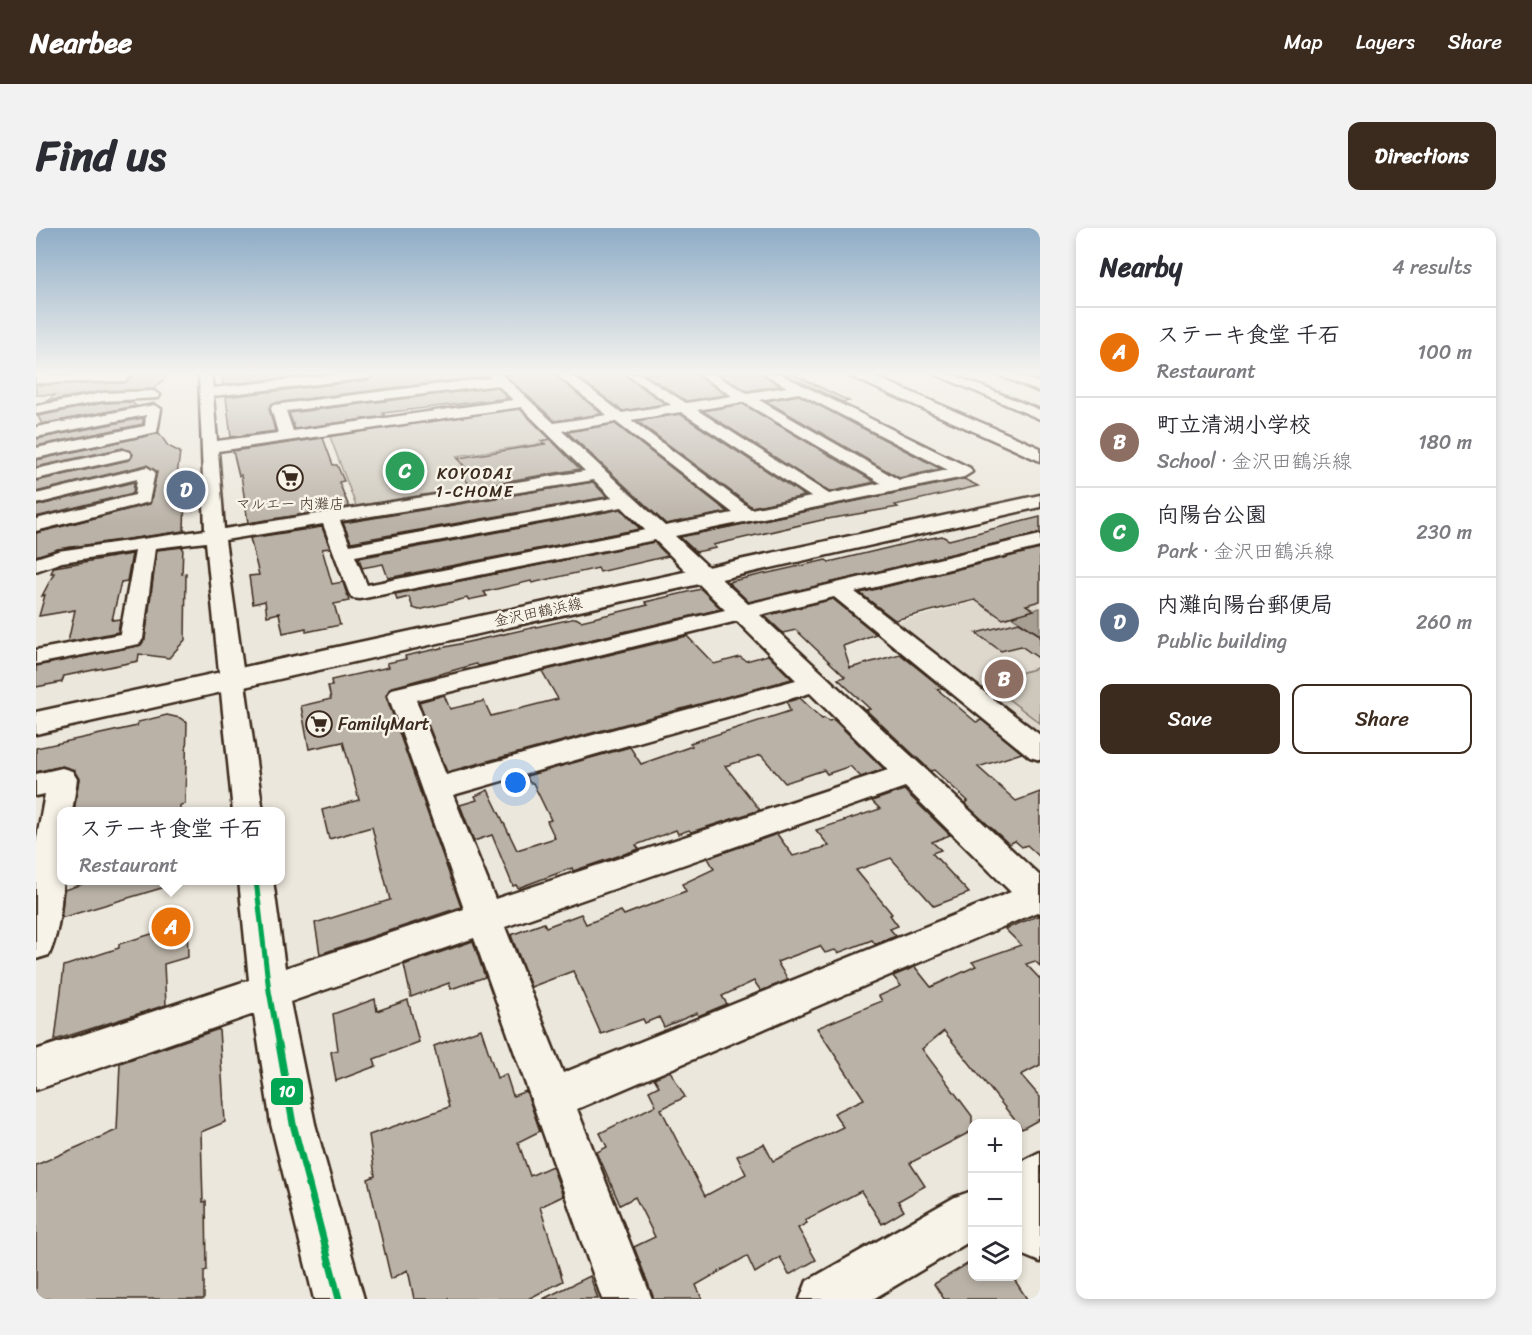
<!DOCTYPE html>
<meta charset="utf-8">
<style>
:root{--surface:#fff;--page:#f2f2f3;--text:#2b2b33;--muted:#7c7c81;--line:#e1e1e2;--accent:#3b2a1e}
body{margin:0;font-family:Sriracha,"Klee One",sans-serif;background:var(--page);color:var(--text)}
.controls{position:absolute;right:18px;bottom:18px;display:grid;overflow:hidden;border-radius:12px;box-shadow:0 3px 9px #0003}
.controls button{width:54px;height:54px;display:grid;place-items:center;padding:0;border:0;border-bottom:2px solid var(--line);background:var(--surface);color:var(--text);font:30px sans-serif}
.you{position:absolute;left:480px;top:555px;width:21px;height:21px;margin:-15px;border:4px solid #fff;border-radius:50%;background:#1a73e8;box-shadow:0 0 0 9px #1a73e833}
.badge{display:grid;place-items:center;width:39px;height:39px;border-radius:50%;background:var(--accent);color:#fff;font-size:20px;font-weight:700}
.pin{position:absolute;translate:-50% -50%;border:3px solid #fff;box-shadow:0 2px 6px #0006}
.popup{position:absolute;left:21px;top:579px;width:228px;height:78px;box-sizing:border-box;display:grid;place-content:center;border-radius:12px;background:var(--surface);filter:drop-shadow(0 2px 4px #0005);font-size:20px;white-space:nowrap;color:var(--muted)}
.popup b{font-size:22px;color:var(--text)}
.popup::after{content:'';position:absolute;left:50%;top:100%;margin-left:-12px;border:12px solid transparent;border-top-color:var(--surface)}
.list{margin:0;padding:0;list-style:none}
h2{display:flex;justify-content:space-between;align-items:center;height:78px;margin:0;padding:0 24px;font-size:26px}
h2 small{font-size:20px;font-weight:400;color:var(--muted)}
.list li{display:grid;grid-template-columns:39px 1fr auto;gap:18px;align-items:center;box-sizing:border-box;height:90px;padding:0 24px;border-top:2px solid var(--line)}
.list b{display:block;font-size:22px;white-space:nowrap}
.list p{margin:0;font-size:20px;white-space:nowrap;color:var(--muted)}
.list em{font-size:20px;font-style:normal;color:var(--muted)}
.actions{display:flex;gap:12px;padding:18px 24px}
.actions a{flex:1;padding:14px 0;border:2px solid var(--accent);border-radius:12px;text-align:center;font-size:21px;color:var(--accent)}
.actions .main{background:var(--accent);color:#fff}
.icon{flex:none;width:33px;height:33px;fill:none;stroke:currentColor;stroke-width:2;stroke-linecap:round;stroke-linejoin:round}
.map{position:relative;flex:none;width:1004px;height:1071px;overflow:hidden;border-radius:12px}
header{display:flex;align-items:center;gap:36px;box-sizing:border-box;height:84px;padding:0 30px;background:var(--accent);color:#fff}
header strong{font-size:28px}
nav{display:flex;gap:33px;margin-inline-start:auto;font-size:21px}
.intro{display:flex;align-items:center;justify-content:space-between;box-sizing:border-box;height:144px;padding:0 36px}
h1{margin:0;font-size:42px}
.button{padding:15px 27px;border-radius:12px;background:var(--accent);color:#fff;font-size:21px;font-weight:700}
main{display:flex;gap:36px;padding:0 36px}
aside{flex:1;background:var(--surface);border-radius:12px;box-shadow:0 3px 9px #0003}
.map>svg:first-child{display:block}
</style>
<header>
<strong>Nearbee</strong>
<nav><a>Map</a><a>Layers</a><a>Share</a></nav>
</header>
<div class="intro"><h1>Find us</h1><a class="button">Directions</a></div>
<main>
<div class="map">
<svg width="1004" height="1071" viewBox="0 0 1004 1071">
<rect width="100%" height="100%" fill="#ece7dc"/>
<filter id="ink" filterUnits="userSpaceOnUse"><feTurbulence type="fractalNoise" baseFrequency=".0167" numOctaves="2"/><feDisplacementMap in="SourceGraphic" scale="12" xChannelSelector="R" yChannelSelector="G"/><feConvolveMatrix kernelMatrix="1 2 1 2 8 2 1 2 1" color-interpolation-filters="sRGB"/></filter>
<g filter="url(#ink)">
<polygon fill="#ddd7cc" points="1004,357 1004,506 859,395"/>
<g fill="#cec8bc" stroke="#84796d" stroke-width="1.5">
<polygon points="482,180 517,214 420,228 441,258 320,278 293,206"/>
<polygon points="1004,439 1004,495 951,455"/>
</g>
<polygon fill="#a89f93" stroke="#7c7064" stroke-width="1.5" points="1004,380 1004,407 975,388"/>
<g fill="#bab2a7" stroke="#3b2a1e" stroke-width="1.5">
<polygon points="99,146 133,146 118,161 67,163 11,173 19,167 0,167 0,157 88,155"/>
<polygon points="185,146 286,146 187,157"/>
<polygon points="341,146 450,146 451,148 237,175 233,181 239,203 195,209 190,169 333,152"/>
<polygon points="468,146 518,146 566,186 519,193"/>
<polygon points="537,146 588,146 629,176 587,183"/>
<polygon points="608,146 660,146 690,167 650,173"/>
<polygon points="681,146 727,146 744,158 711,163"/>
<polygon points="748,146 757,146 813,173 806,174"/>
<polygon points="461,159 472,170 347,185 349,188 259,201 253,185"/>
<polygon points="763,167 905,241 863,250 730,173"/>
<polygon points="96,174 100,178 6,196 2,188 67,175"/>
<polygon points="707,176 839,254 793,264 667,183"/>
<polygon points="644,186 769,268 716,279 601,193"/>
<polygon points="107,190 107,196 0,218 0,211"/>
<polygon points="579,196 692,284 630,296 531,204"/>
<polygon points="123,205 132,218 144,224 138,271 149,269 148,303 22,321 0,328 0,305 114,276 121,244 110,237 0,264 0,253 93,232 97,226 87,220 0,239 0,232"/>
<polygon points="287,210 297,237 301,237 308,253 303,254 313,279 212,295 205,247 203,248 197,223"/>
<polygon points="514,211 544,241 435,259 425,245 432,243 422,230 509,216 505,213"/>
<polygon points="928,251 942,258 859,277 862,279 786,292 677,317 680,320 660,324 644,309"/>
<polygon points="98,254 97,265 0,289 0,278"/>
<polygon points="557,254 571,269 315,314 307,295"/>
<polygon points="585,281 604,301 352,350 347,336 326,340 323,330"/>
<polygon points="1004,289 1004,305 713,374 692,354 790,332 793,334 885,312 906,308 913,312"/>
<polygon points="286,299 294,320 286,321 296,356 307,354 313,373 298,376 304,397 270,404 270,400 247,405 243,385 231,388 229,373 217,376 213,348 223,347 214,310"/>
<polygon points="618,314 632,328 564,344 562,340 496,355 495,353 448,364 451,368 432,372 431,370 383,382 377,380 373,369 361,372 359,366"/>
<polygon points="147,319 146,346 150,345 149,412 133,430 103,426 102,433 28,448 26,454 0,459 0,438 105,417 109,411 121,322"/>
<polygon points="1004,321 1004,373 990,377 998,382 967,391 939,372 859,392 824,365"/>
<polygon points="96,326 91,353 85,354 76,392 84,391 82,404 32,414 39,382 3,388 9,367 6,368 18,345 15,345 18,339"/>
<polygon points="665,361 685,381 443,438 440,436 354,460 350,468 425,679 284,726 279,695 354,672 336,599 293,611 286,582 323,572 307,514 273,521 265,478 295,471 292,458 296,458 295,452 353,439 351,435 370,431 369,428 540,390 545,393 612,377 609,374"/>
<polygon points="797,371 840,406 807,418 814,440 864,426 906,460 901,461 940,494 946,492 986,525 942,539 980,573 1004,564 1004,629 991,617 986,619 979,613 973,616 928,575 932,573 898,542 895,543 830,482 834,481 802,451 809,449 803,443 760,402 747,405 729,388"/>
<polygon points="983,394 1004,407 1004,431 985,418 965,423 940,405"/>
<polygon points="651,408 678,436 704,429 710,433 732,427 756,451 411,544 383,474 408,467 414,481 448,473 455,488 522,471 506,443"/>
<polygon points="764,470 786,491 788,490 792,493 798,492 848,541 825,549 814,538 791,546 788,542 749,555 725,527 689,538 724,582 655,604 653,602 642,606 640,602 600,617 603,621 537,643 536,640 482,660 480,657 477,658 456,607 438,613 424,577 441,572 439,568 452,562 481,622 519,610 511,593 515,592 497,555 494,555 490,548 594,519 605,536 656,518 654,515 754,483 751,474"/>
<polygon points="131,487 144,490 151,495 149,576 144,577 144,584 38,584 43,551 38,542 26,538 0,544 0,520 101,498 102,494"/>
<polygon points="868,562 914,607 896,614 905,622 896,625 933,665 898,678 855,630 820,642 856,686 854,687 862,698 854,701 860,708 839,716 836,712 802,725 799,722 789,725 784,718 741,734 752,752 725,763 718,753 686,768 691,776 662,788 661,785 628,799 623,789 609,795 607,791 565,806 537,743 495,759 475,707 508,695 510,699 545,686 550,696 585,683 588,687 650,663 646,656 678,641 672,630 741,606 757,628 793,618 780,602 844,581 836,573"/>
<polygon points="58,652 135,652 136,657 25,690 28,662"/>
<polygon points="1004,687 1004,738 999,733 990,736 1004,751 1004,837 985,847 1004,869 1004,891 986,901 908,803 886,821 936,888 936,903 874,935 889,958 862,973 868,983 846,996 825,963 769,992 771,995 762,1000 780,1032 753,1047 744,1029 719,1045 711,1028 660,1057 666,1071 618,1071 598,1019 619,1009 599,969 584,977 561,924 571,919 564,905 620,877 613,863 623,858 618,850 634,843 649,869 625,881 669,968 710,946 701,928 728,916 737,933 807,899 798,885 828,871 781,800 846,773 843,768 865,758 857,748 879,739 895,759 940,738 936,734 985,717 969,701"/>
<polygon points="151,695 152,729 128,736 130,777 19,812 28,738 83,720 83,716"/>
<polygon points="437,713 449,749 415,761 413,755 375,769 368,737"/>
<polygon points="339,771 341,783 372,772 383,814 338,831 340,838 300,853 295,824 302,822 297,786"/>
<polygon points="183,801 189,894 165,904 167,974 170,973 171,1042 168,1043 168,1071 0,1071 0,937 81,902 84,835"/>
<polygon points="445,801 461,850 470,846 477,868 490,863 504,903 482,914 494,948 516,938 527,968 504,979 527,1053 492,1071 378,1071 372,1042 355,1051 332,951 339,948 333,907 413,879 398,818"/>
<polygon points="936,1033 936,1048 976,1048 991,1071 908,1071 898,1056"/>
<polygon points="554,1048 562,1071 507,1071"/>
</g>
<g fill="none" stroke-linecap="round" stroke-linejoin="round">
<g stroke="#3b2a1e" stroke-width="5">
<g id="minor">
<polygon points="97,146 88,153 0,155 0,147"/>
<path d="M163 146H175L177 160 303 146H339L333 150 177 168 181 213 242 205 235 180 237 177 455 150 452 146H465L518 195 571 187 520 146H534L586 185 635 177 590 146H604L650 175 696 168 662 146H677L711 165 751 159 729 146H744L934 240 936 244 928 249 639 308 712 376 1004 307V319L819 364 1004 507V532L994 529 798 369 724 387 1004 648V685L1001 684 541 881 616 1071H566L438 710 254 774 279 896 328 1071H278L235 896 218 786 0 862V822L213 752 203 652H237L249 740 428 681 352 467 356 461 689 382 619 312 324 371 316 370 313 365 287 296 189 312 227 584H197L170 314 119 320 107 411 103 416 0 436V422L84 406 99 323 26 334 0 343V330L22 323 169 302ZM462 157 477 172 257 203 250 183ZM763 165 912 242 863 252 723 172ZM707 174 845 255 793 266 661 182ZM485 179 549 243 188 301 182 223ZM645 184 775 269 715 281 595 192ZM580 194 697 285 629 298 526 203ZM558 252 576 270 314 317 304 293ZM586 279 609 302 331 357 319 328ZM701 393 760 452 410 547 380 472ZM774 465 852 542 459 671 417 567ZM869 559 975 664 527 845 469 699Z"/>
<polygon points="899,146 915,146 1004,182 1004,191"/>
<polygon points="960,146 977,146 1004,155 1004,164"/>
<polygon points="117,163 124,167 122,170 67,173 0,186 0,178 67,165"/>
<polygon points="118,177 125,181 121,204 0,230 0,220 109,198 110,187 0,209 0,199"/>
<polygon points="87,222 93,224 95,227 93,230 0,251 0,241"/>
<polygon points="111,239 119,244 113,274 0,303 0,291 99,267 101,251 0,276 0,266"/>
<path d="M26 540 36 543 41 551 36 584H26C26 627 31 687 13 727L0 731V615L9 566 0 568V546Z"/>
<polygon points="1004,924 1004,1034 987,1027 982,1019 982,935"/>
<polygon points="936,963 936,1012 837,1071 764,1071 771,1053 919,969"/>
</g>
</g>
<g stroke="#3b2a1e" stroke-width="5">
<g id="major">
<polygon points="814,146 833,146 1004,220 1004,233 816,149"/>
<polygon points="1004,267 1004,279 0,506 0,484"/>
</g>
</g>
<use href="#minor" fill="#f7f3e8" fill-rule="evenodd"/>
<use href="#major" fill="#f7f3e8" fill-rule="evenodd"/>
<g stroke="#f7f3e8" stroke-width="10">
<polyline id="bus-1-far1" points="220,652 233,763 243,818"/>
</g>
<g stroke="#f7f3e8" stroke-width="11">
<polyline id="bus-1" points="243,816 257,896 303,1071"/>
</g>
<use href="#bus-1-far1" stroke="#00a651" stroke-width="5"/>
<use href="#bus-1" stroke="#00a651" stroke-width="7"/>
</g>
</g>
<linearGradient id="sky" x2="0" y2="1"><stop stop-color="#8eacc6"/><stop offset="0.49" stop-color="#f6f4ef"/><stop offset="1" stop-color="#f6f4ef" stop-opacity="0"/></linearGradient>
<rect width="1004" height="296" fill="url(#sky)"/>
<defs>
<g id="supermarket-ring" transform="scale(1.35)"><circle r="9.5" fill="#f7f3e8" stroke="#3b2a1e" stroke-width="1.5"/><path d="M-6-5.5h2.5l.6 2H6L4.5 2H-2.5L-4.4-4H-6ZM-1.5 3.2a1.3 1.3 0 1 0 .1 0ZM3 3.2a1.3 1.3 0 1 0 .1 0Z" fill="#3b2a1e"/></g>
</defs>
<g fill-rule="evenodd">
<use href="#supermarket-ring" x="254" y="250"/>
<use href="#supermarket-ring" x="283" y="496"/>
</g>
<g text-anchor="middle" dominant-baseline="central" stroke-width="5" stroke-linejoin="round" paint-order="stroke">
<g font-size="15" fill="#3b2a1e" stroke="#f7f3e8">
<text x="254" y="276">マルエー 内灘店</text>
</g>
<g font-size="15" fill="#3b2a1e" stroke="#f7f3e8">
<text transform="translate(502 384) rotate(-12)">金沢田鶴浜線</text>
</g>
<g font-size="16" letter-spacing="1.5" fill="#3b2a1e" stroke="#f7f3e8">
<text x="439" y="245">KOYODAI<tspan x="439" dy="18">1-CHOME</tspan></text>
</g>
<g font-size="18" fill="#3b2a1e" stroke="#f7f3e8" text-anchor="start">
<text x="302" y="496">FamilyMart</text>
</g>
</g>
<rect stroke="#f7f3e8" stroke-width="2" x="234" y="849" width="34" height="29" rx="6" fill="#00a651"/>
<g font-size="16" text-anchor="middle" font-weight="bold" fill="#fff">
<text x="251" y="869">10</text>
</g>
</svg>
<div class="controls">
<button>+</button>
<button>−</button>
<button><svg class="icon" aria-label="layers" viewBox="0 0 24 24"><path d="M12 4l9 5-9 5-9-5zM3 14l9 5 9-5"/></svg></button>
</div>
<div class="you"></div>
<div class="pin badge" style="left:135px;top:699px;background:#e8710a">A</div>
<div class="popup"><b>ステーキ食堂 千石</b>Restaurant</div>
<div class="pin badge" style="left:968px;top:451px;background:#8d6e63">B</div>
<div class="pin badge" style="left:369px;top:243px;background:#2e9e5b">C</div>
<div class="pin badge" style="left:150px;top:262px;background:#5c6f8a">D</div>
</div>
<aside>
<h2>Nearby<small>4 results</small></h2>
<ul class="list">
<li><span class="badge" style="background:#e8710a">A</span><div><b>ステーキ食堂 千石</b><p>Restaurant</p></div><em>100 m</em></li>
<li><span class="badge" style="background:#8d6e63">B</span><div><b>町立清湖小学校</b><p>School · 金沢田鶴浜線</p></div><em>180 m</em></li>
<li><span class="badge" style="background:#2e9e5b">C</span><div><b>向陽台公園</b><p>Park · 金沢田鶴浜線</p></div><em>230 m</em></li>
<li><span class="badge" style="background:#5c6f8a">D</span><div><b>内灘向陽台郵便局</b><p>Public building</p></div><em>260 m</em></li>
</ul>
<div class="actions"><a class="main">Save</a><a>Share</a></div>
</aside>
</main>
